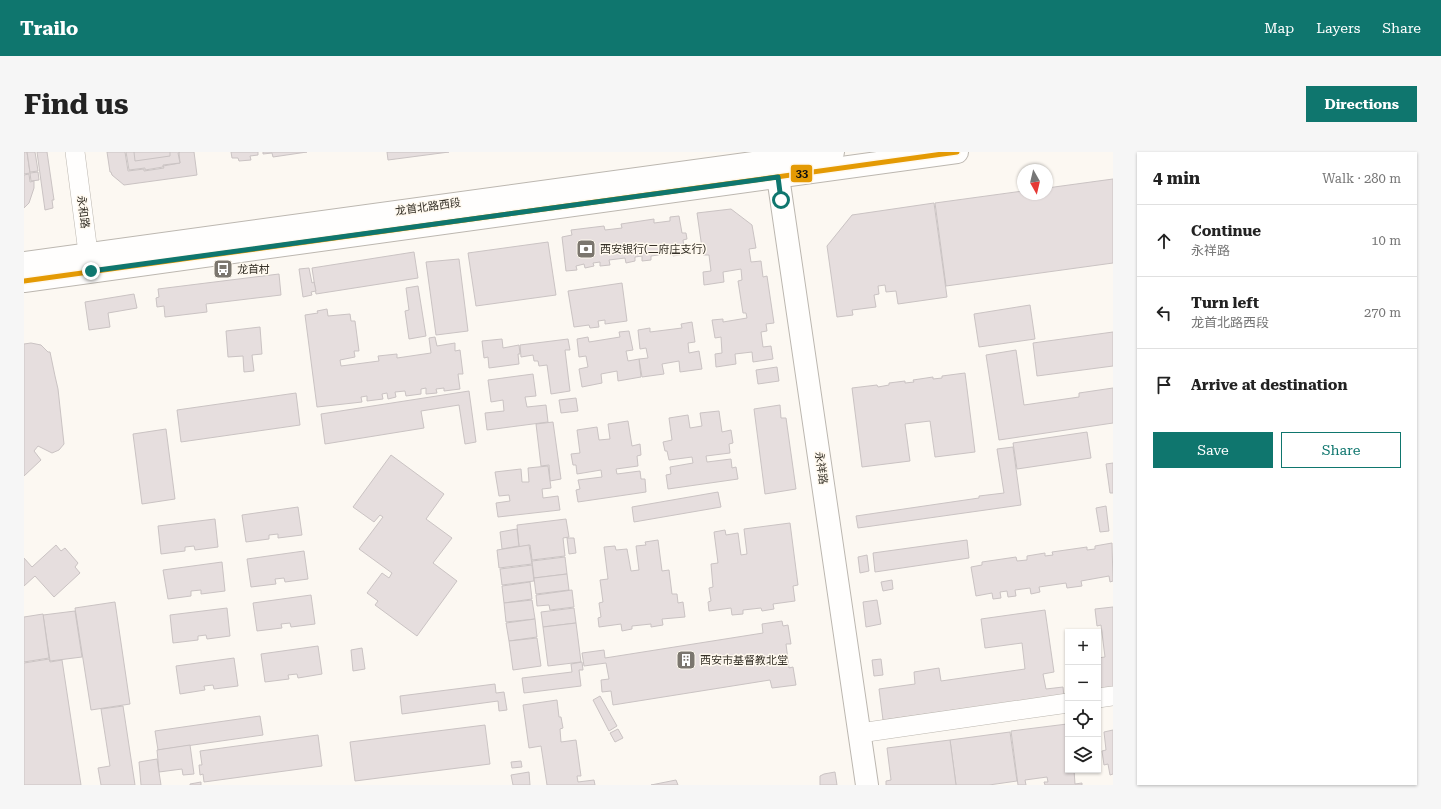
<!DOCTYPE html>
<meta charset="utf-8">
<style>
:root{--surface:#fff;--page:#f6f6f6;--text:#222;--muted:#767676;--line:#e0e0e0;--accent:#0f766e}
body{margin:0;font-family:"Roboto Serif","Noto Sans SC",serif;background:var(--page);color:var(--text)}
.controls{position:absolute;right:12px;bottom:12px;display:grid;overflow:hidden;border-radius:0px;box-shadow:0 1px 3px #0004}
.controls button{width:36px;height:36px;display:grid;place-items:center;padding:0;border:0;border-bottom:1px solid var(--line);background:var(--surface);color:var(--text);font:20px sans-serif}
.compass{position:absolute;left:993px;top:12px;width:36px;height:36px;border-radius:50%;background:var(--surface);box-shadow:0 1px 3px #0004;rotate:172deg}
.stop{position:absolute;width:12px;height:12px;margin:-9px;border:3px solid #0f766e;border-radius:50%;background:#fff}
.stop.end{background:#0f766e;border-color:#fff;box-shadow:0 1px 4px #0008}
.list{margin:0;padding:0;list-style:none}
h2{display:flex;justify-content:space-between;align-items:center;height:52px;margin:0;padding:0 16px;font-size:17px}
h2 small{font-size:13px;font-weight:400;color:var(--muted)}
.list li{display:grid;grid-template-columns:26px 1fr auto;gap:12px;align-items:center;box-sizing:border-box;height:72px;padding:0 16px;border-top:1px solid var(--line)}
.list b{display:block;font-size:15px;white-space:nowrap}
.list p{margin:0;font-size:13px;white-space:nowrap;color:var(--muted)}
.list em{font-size:13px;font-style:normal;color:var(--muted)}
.actions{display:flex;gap:8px;padding:12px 16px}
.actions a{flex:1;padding:9px 0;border:1px solid var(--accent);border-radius:0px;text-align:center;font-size:14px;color:var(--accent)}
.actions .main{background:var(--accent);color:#fff}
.icon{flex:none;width:22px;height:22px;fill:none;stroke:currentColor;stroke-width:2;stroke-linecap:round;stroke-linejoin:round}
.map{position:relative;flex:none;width:1089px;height:633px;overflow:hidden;border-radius:0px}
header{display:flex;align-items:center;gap:24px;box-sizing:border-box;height:56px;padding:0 20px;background:var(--accent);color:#fff}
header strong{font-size:19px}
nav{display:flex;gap:22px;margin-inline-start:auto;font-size:14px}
.intro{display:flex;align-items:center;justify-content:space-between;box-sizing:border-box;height:96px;padding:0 24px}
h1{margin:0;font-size:28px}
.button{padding:10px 18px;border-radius:0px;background:var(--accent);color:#fff;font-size:14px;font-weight:700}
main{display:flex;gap:24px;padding:0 24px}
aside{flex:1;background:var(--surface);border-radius:0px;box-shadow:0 1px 3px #0004}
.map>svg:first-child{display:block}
</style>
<header>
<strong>Trailo</strong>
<nav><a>Map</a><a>Layers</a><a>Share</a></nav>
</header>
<div class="intro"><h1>Find us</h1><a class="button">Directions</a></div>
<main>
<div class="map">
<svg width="1089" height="633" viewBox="0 0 1089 633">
<rect width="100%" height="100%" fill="#fcf8f2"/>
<g fill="#e6dede" stroke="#cac3c3">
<polygon points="0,0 3,0 6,21 0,22"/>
<polygon points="3,0 11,0 14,19 6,20"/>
<polygon points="13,0 23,0 30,48 28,48 29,56 21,58"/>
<polygon points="83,0 101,0 104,19 120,17 120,19 140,16 139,14 156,11 155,1 156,0 170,0 173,23 100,33 88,23 87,20 86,20"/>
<polygon points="102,0 156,0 154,1 156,11 139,13 139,15 121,18 121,16 105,18"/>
<polygon points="110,0 146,0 146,4 111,9"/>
<polygon points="207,0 234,0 234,3 226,4 227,8 215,9 214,6 208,6"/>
<polygon points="239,0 283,0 249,5 248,1 239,2"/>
<polygon points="363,0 425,0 364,8"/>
<polygon points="14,20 15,28 7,29 6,21"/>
<polygon points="5,22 6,30 10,29 10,36 5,51 0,56 0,23"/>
<polygon points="1089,27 1089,111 922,134 911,51 999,39 999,42 1023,42 1023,36"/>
<polygon points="910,51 923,145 874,152 872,139 862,140 861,133 854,134 855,142 850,143 852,155 828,158 829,163 813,165 803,94 828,63"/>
<polygon points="707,57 728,73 732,96 725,97 727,110 737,109 739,125 743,124 750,171 742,172 743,179 737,180 739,195 747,194 749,207 729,210 728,200 711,202 712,212 692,215 691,202 698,201 697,185 691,186 688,168 699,167 699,170 723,166 722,161 719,161 714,129 718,128 717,117 699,120 700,130 680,133 679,120 687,119 685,103 679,103 673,61"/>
<polygon points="655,64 658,81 662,81 663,87 659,88 661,102 649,104 649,101 627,104 627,108 618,109 618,104 611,105 611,109 602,111 601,106 585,108 586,113 576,114 576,110 569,111 570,114 561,116 560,112 552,114 553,118 542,119 538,85 548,83 547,78 580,74 581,78 598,76 597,72 630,67 630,71 646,69 646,65"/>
<polygon points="524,90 532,143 452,154 444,101"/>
<polygon points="390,100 394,126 292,142 288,116"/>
<polygon points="435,107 444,179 412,183 402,110"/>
<polygon points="285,116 288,131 290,130 292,139 287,140 288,143 279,145 275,117"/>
<polygon points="255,122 257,143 182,152 183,160 141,165 140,154 133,155 132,146 135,145 134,137"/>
<polygon points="598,131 603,169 581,172 581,168 574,169 575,175 566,176 565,173 550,175 544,139"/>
<polygon points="394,134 402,184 385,187 381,159 385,158 382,136"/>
<polygon points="110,142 113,156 84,161 86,175 65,178 61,150"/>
<polygon points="1006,153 1011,187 955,195 950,162"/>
<polygon points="303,157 304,164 326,162 327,169 331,169 335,199 330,199 331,205 316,208 317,214 355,209 354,204 373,202 373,206 407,201 405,186 411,185 413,194 431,191 431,199 436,198 439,222 434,222 436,237 420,239 420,236 412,237 413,241 402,242 402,236 397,237 397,242 382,244 381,239 371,240 372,245 364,247 363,241 358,242 359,247 343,249 343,244 337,245 338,250 293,255 281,163 294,161 293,159"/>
<polygon points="668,170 671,190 664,191 665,201 675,199 678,217 656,220 655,209 638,212 640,222 618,225 615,207 624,206 622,196 616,197 614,178 626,176 626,180 658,176 657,172"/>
<polygon points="236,175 238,202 228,203 230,219 220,220 219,204 204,205 202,179"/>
<polygon points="605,179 609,198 602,199 604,209 615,207 617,225 594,229 593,219 577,222 578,231 558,235 555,217 564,215 562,204 555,205 553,187 564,185 565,190 596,185 595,180"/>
<polygon points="1089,180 1089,214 1013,224 1009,191"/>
<polygon points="478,187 479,196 495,193 496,202 494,202 495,212 465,216 464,205 460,206 458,189"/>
<polygon points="544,187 546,198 541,198 546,239 527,242 523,213 515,214 514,209 510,209 509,203 497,205 496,193"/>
<polygon points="7,191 17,193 24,200 26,200 31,224 34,237 40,292 35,298 28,301 14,294 10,299 17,308 0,324 0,192"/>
<polygon points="992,198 1000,253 1055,245 1055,241 1089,236 1089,271 975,288 962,203"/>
<polygon points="753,215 755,229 734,232 732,218"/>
<polygon points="941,221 951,300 911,305 906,269 881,272 886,309 838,315 828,236 853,233 854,235 865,233 865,231 881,229 881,231 890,230 889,228 909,225 909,227 918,226 918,224"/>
<polygon points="509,222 512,244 501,245 503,255 522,253 524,270 463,278 461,261 480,259 479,248 467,250 464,228"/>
<polygon points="445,239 452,290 441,292 435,253 397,259 400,276 301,292 297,262"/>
<polygon points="272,241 276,273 157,290 153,258"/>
<polygon points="552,246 554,259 537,261 535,248"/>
<polygon points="756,253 757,266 762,266 772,337 741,342 730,257"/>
<polygon points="695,259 698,280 707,278 709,291 705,292 706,301 682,304 683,310 707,307 708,316 712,315 714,327 644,337 642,323 647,322 646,315 669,311 668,305 645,308 643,299 641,299 639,290 648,288 645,266 664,263 666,276 678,274 676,261"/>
<polygon points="604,269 608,294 616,292 617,303 613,304 614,314 592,317 593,322 616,319 617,327 621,327 622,340 554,350 552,338 556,337 554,328 578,325 577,318 553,322 552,313 549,313 547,302 556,301 553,278 573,275 575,288 586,287 584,272"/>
<polygon points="529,270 537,327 526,329 525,313 517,314 512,272"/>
<polygon points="142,277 151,347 118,352 109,282"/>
<polygon points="1063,280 1067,306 993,317 989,291"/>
<polygon points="989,295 997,353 834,376 832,364 955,346 955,344 980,341 973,297"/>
<polygon points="367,303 420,342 402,367 428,386 409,411 433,429 393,484 351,453 354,449 343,441 358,421 365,426 368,421 335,397 359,365 356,363 350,370 329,355"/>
<polygon points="1089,311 1089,341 1086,341 1082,312"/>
<polygon points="524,314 527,336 518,337 519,346 534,344 536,358 474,365 472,351 486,349 485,343 475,344 471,320 497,317 498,330 505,330 504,316"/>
<polygon points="694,340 697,355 610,370 608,355"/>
<polygon points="1082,354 1085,379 1076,380 1072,356"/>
<polygon points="274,355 278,383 254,386 254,382 245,383 245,387 222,390 218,363"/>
<polygon points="191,367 194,395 171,398 170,394 161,395 161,399 137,402 134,374"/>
<polygon points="542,367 545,385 539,386 541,404 508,408 506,393 495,395 493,373"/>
<polygon points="766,371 774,433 769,434 771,449 749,452 750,457 738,459 737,456 719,458 719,462 708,463 707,456 685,459 684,450 687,449 685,436 689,435 687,412 694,411 690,380 701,378 702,383 714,381 717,403 723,402 720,377"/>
<polygon points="493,377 495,394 478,397 476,380"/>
<polygon points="543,386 550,386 552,401 545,402"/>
<polygon points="634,388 638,419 645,418 648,442 653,442 654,451 659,450 661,465 638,467 639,473 627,475 627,472 608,474 608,477 598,479 597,472 575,475 574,466 577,465 575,451 579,450 576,428 584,427 580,395 591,394 592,398 603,397 607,419 615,418 612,394 622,393 621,390"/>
<polygon points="943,388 945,406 851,420 849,401"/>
<polygon points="1088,391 1089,429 1086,430 1085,424 1057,429 1058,434 1043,436 1042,431 1015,435 1016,440 1007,442 1006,436 991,438 992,444 984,445 983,439 976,440 977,446 969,447 968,441 952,444 947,415 958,413 958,410 992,405 993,409 1003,408 1003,404 1021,401 1021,404 1029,403 1028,400 1063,395 1063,398 1071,397 1071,394"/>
<polygon points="32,393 37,399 41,396 54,411 51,415 56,421 30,445 11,424 0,434 0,406 8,415"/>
<polygon points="505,393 508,412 475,416 473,398"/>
<polygon points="280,399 284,427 261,430 260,426 251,427 252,432 227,435 223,407"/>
<polygon points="843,403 845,419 836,421 834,405"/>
<polygon points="541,405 543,422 510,426 508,409"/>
<polygon points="198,410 201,439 177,442 177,438 167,439 167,444 144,447 139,418"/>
<polygon points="508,413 510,429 478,433 476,417"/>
<polygon points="543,422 545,438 512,442 510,426"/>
<polygon points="868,428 869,437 859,439 857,430"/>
<polygon points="506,430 508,447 480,451 478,434"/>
<polygon points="548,438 550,455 526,458 525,453 513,454 512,443"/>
<polygon points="287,443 291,472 267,475 266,471 257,472 258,476 233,479 229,451"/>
<polygon points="508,448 511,467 482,470 480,451"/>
<polygon points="853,448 857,472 842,475 839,450"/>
<polygon points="91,450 106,552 67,558 51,456"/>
<polygon points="1089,455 1089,536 1074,538 1074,506 1081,505 1077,473 1073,474 1071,457"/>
<polygon points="203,456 206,484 183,487 182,483 174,484 174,488 149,491 146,463"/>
<polygon points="550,456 552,471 519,475 517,460"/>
<polygon points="1021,458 1030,520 1019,522 1022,537 1039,535 1040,545 1018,546 859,568 855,537 891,532 890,520 915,516 917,529 1001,517 998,491 961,496 957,467"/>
<polygon points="51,459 58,505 26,509 19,463"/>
<polygon points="19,462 25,506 0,510 0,465"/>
<polygon points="511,467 513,485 485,489 482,471"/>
<polygon points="758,469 759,474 764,473 767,492 762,492 765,516 769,515 772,533 748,536 746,528 589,553 587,539 578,540 577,528 585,527 582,511 560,514 558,501 580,498 581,506 739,481 738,472"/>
<polygon points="552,471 557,510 524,514 519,475"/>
<polygon points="513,486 517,514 489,518 485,489"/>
<polygon points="294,494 298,522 274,526 273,522 264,523 265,527 241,530 237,502"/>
<polygon points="338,496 341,517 329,519 327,498"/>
<polygon points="210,506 214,534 190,537 189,533 180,534 181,538 156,542 152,514"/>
<polygon points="25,507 26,510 38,508 57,633 0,633 0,511"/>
<polygon points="857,507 859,523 850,524 848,508"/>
<polygon points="558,510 559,518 555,518 557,534 500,541 498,526 548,520 547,512"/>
<polygon points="471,532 472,541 480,540 483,558 475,559 474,549 378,562 376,544"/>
<polygon points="576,544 593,574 585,579 569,548"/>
<polygon points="533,548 535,565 537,565 539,576 536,577 537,590 552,588 557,624 553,624 554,630 570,628 571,633 523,633 517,594 505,596 499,553"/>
<polygon points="99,554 111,633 77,633 74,616 86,614 77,557"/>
<polygon points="236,564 239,583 134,598 131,579"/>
<polygon points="1043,572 1044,618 1050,618 1051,632 1058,631 1058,633 1021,633 1020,630 1024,630 1023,625 1001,628 1002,633 994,633 987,579"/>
<polygon points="461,573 466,612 331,629 326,590"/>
<polygon points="594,577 599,586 591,590 586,581"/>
<polygon points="1089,578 1089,622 1086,623 1084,612 1080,613 1078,599 1082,598 1080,580"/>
<polygon points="986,580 993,629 965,633 932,633 926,588"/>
<polygon points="294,583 298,614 180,630 179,622 176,623 175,613 178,613 176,599"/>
<polygon points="926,588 932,633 862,633 862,629 867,628 863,596"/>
<polygon points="166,593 170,622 159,623 158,617 135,620 133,598"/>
<polygon points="133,607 137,633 117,633 115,610"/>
<polygon points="497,609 498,615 488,616 487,610"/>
<polygon points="505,620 506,633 489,633 487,623"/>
<polygon points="811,620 813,633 796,633 796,624 800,622"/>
<polygon points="652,628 654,633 627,633"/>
<polygon points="177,630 177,633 166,633 166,632"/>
</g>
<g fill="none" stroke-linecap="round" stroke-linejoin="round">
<g stroke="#bcb7b0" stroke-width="20">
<g id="street">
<polyline points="51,0 66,116"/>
<polyline points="1074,546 1089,544"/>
<polyline points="836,581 1044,551"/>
</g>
</g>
<g stroke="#bcb7b0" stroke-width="24">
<g id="secondary">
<polyline points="752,11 843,633"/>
<polyline points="0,111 809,0"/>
<polyline points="0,129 933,0"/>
</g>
</g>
<use href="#street" stroke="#fffefd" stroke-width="19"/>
<use href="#secondary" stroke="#fffefd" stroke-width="22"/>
<g stroke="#fff9ef" stroke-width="8">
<polyline id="bus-1" points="0,129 933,0"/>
</g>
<use href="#bus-1" stroke="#e49a04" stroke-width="5"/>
</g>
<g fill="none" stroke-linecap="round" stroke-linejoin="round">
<polyline stroke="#0f766e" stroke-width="5" points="67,119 754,25 757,48"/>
</g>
<defs>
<g id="bank-square" transform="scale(1)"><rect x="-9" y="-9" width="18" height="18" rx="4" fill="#7b766e" stroke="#fff9ef"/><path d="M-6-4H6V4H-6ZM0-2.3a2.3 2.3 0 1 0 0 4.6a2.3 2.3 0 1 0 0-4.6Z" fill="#fff"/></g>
<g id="bus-square" transform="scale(1)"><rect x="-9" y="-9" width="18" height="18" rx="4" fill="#7b766e" stroke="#fff9ef"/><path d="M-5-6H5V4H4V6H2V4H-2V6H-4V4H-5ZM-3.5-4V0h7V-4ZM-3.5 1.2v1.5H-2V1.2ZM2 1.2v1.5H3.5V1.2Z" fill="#fff"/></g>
<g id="building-square" transform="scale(1)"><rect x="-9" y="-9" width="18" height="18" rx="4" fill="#7b766e" stroke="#fff9ef"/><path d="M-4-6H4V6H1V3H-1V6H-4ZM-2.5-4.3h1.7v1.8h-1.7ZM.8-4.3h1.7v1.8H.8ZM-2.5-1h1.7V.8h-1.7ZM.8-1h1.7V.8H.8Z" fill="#fff"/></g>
</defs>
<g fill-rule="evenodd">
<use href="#bank-square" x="562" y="97"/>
<use href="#bus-square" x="199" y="117"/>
<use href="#building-square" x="662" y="508"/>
</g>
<g text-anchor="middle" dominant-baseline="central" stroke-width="3" stroke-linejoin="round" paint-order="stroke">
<g font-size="11" fill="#353027" stroke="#fff9ef">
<text transform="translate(404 55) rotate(-8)">龙首北路西段</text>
<text transform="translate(59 60) rotate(83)">永和路</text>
<text transform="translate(797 316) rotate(82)">永祥路</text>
</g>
<g font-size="11" fill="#353027" stroke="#fff9ef" text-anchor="start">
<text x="576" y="97">西安银行(二府庄支行)</text>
<text x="213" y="117">龙首村</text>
<text x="676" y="508">西安市基督教北堂</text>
</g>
</g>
<rect stroke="#fff9ef" stroke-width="1.5" x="766" y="12" width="23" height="19" rx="4" fill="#e49a04"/>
<g font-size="11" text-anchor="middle" font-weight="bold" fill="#111">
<text x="778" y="25">33</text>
</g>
</svg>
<div class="controls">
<button>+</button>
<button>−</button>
<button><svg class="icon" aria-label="locate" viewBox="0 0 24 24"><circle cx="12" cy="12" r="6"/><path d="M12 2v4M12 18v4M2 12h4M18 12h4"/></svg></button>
<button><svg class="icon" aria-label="layers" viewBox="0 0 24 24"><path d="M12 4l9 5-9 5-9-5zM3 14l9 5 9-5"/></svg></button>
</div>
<svg class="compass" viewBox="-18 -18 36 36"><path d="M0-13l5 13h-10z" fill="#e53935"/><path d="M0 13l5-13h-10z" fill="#767676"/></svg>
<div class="stop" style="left:757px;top:48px"></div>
<div class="stop end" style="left:67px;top:119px"></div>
</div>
<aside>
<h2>4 min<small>Walk · 280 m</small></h2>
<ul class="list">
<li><svg class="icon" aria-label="ahead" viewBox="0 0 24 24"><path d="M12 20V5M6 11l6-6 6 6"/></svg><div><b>Continue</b><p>永祥路</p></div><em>10 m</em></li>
<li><svg class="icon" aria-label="left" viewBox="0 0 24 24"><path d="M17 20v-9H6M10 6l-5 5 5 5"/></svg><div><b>Turn left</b><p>龙首北路西段</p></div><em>270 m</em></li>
<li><svg class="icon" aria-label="arrive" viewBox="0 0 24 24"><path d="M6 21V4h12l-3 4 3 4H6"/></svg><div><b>Arrive at destination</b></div></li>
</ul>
<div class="actions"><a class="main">Save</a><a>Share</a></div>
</aside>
</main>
